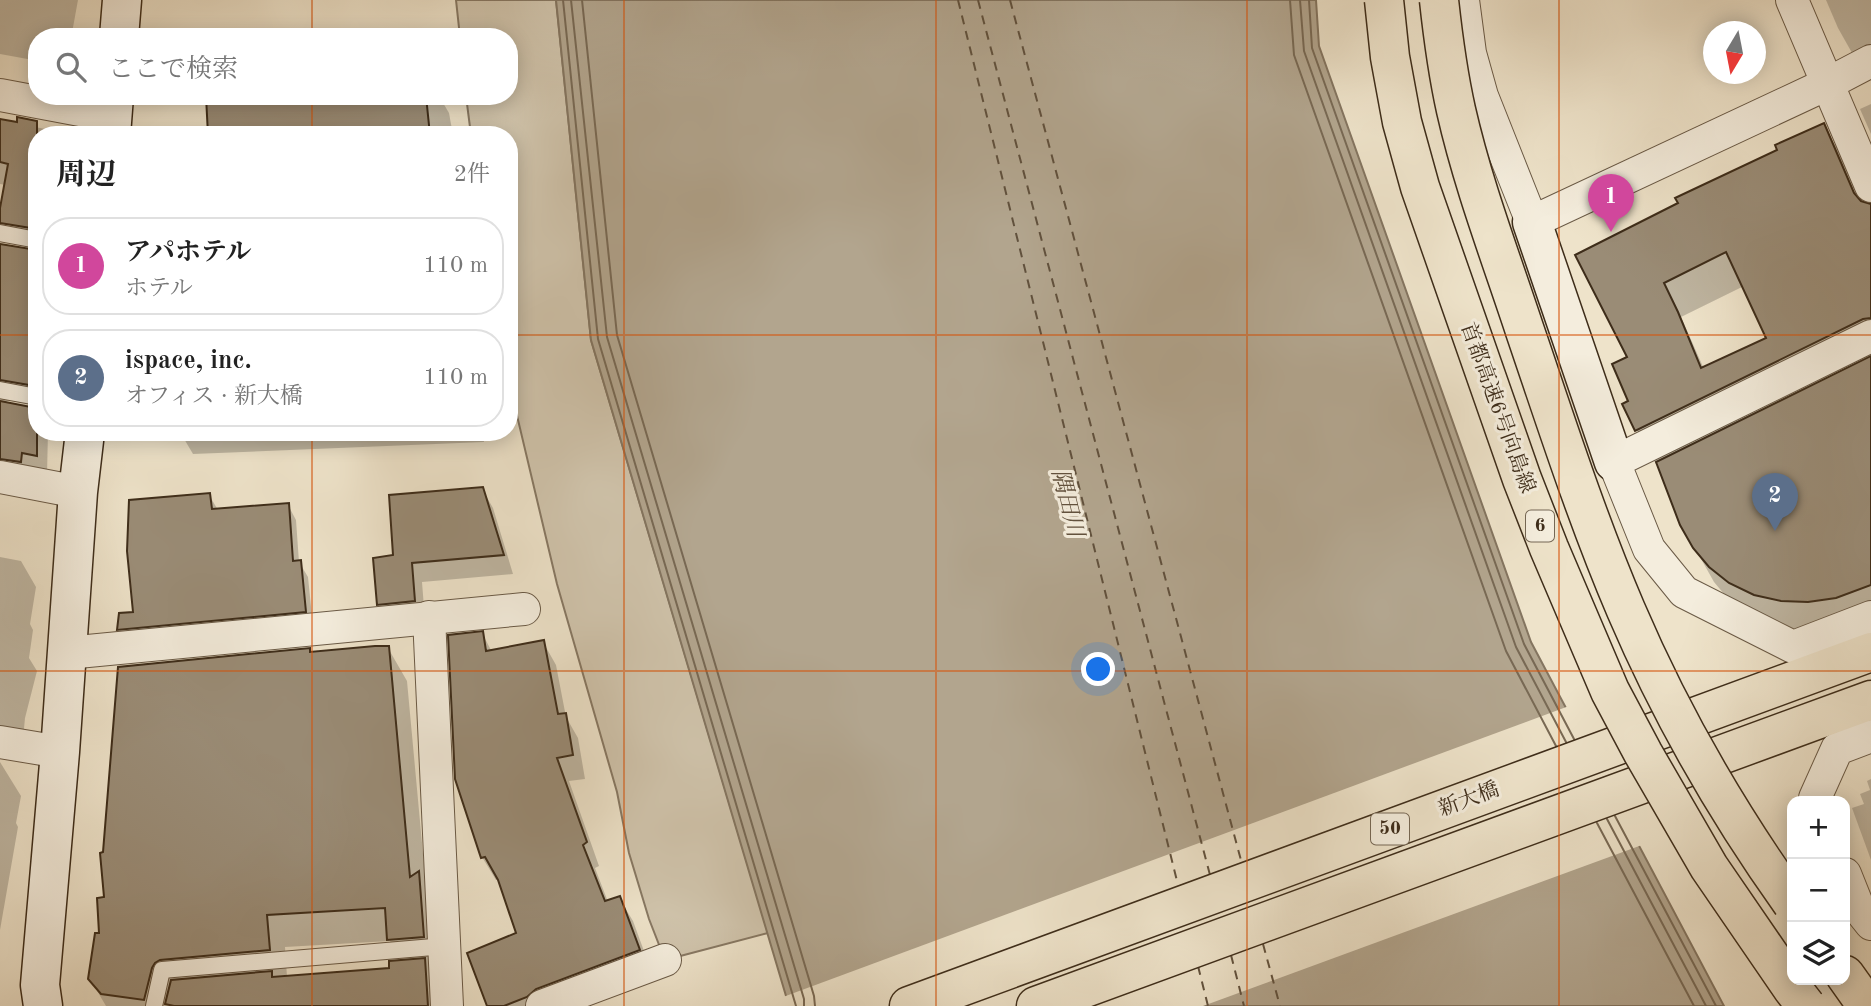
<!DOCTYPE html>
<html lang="ja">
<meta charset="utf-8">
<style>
:root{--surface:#fff;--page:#f6f6f6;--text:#222;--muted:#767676;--line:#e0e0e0;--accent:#1a73e8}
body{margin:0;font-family:"Old Standard TT","Noto Serif JP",serif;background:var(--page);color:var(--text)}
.controls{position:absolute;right:21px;bottom:21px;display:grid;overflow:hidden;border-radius:14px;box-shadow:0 4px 18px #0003}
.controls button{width:63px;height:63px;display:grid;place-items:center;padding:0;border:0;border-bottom:2px solid var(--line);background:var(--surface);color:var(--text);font:35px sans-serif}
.compass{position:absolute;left:1703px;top:21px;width:63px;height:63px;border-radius:50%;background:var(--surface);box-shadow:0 4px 18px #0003;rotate:190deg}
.you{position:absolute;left:1099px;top:670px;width:24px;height:24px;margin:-18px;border:5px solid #fff;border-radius:50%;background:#1a73e8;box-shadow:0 0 0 10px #1a73e833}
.badge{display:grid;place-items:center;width:46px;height:46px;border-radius:50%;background:var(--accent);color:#fff;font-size:23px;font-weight:700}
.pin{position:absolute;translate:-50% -58px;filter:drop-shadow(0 2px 4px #0008)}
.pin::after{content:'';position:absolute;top:37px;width:24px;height:21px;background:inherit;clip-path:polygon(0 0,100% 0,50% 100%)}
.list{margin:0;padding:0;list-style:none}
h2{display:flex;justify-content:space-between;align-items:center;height:91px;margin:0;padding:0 28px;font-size:30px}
h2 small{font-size:23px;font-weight:400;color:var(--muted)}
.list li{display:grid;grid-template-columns:46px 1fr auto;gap:21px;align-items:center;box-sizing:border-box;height:98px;margin:0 14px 14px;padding:0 14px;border:2px solid var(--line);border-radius:28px}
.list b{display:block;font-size:26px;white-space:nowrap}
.list p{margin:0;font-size:23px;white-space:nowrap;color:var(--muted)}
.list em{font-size:23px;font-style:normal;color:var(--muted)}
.icon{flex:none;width:38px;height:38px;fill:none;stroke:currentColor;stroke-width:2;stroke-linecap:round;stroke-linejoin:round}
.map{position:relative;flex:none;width:1871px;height:1006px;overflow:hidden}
.search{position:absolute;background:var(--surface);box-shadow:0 4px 18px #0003;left:28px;top:28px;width:490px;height:77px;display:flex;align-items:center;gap:18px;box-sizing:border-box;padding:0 24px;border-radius:28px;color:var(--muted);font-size:26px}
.panel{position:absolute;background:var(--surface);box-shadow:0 4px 18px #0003;left:28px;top:126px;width:490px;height:315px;border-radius:28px}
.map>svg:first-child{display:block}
</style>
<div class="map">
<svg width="1871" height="1006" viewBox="0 0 1871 1006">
<rect width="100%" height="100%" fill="#eee3ca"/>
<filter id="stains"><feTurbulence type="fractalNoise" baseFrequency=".00286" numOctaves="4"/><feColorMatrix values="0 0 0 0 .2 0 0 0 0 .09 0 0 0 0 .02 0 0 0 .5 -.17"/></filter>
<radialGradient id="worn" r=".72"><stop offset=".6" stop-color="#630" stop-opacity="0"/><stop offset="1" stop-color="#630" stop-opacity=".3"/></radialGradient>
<polygon fill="#d0c4ac" stroke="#877863" stroke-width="2" points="456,0 556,0 591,340 768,933 665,960 649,919 629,853 617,792 557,584 509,382 509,135 471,135 466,96 509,96 509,37 460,37"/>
<polygon fill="#b2a58e" stroke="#847560" stroke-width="2" points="556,0 1316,0 1319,46 1531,642 1724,1006 789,1006 591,340"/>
<polygon fill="#eee3ca" points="1569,706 1642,845 1203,1006 786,1006 783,997"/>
<g fill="#0003" fill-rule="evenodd">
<polygon points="0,0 78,0 72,33 75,37 37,37 37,67 33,60 0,54"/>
<polygon points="1826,0 1871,0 1871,53 1856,60 1838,28"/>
<polygon points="208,96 439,96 449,113 453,135 210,135"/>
<polygon points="1871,104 1871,134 1860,109"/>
<polygon points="0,120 60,132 62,135 37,135 37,247 10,242 0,225 6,185 0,184"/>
<path d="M1824 126 1843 159 1871 224V626L1801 635 1730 601 1714 582 1682 525 1658 463 1656 464 1637 430 1625 405 1630 402 1629 358 1578 255 1780 151ZM1744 286 1768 339 1704 369 1681 317Z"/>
<polygon points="0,244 37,252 37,403 13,399 2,403 30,408 33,413 37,432 48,432 47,475 0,466"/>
<polygon points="180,432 483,432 484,442 193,454"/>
<polygon points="482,489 493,508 513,574 422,582 425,620 390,624 379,604 395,556"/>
<polygon points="209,495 218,510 288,505 296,520 299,562 308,577 313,626 127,644 119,629 135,613"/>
<polygon points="0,557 21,561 36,587 30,624 33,630 29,658 37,671 25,718 22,750 0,757"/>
<polygon points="482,633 492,652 543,642 556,665 566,717 578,738 585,779 569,781 599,866 595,868 608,902 619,898 633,921 652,973 564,1006 489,1006 518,934 500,879 496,880 482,857"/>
<path d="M388 648 407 681 426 886 437 906V1006H106L90 979 101 935 106 899 309 650 311 653ZM390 941 402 962 391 969 287 977 285 947Z"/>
<polygon points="0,762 21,796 16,823 18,827 0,930"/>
<polygon points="1871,779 1871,860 1852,808 1864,804 1860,794 1870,790 1867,781"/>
</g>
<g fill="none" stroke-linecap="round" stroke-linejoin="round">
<g stroke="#786954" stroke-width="2">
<polyline points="563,0 598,339 796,1006"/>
<polyline points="571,0 607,337 804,999 804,1006"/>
<polyline points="582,0 617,335 814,996 815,1006"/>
<polyline points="1290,0 1294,55 1506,651 1556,746"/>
<polyline points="1300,0 1304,51 1516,647 1566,742"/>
<polyline points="1309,0 1312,48 1524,644 1574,739"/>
<polyline points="1615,816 1716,1006"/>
<polyline points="1607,819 1706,1006"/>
<polyline points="1597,823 1694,1006"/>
</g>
<g stroke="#61513d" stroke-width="2" stroke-dasharray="9 7" stroke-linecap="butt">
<polyline points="958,0 1178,885"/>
<polyline points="978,0 1210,875"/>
<polyline points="1010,0 1242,864"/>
<polyline points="1263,944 1280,1006"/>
<polyline points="1231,955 1244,1006"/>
<polyline points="1198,966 1208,1006"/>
</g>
</g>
<g fill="#9a8c76" stroke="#3e2d1a" stroke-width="2" fill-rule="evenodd">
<polygon points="206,96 426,96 430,135 208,135"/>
<polygon points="17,117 37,121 37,229 0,223 0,208 8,164 0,162 0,119 17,122"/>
<path d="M1824 123 1854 193 1861 201 1871 204V318L1863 319 1635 431 1622 404 1628 401 1612 364 1627 357 1575 255 1678 203 1675 198 1777 150 1775 145ZM1726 252 1766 338 1701 368 1678 312 1664 283Z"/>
<polygon points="0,244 37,250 37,378 35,386 0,380"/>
<polygon points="1871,356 1871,585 1836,598 1808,602 1781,601 1754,595 1729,583 1709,567 1693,548 1680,525 1656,462"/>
<polygon points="0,401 31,407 30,410 37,412 37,456 22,453 21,462 0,459"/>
<polygon points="483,487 504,555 412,563 415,601 377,605 373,558 393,555 389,495"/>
<polygon points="210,493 212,509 289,503 293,561 301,560 306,612 117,630 119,613 133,612 127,551 129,500"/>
<polygon points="483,631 486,651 544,640 558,714 566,713 573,755 557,758 587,842 583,845 605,901 620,896 640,950 536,989 527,997 504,1006 487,1006 467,953 516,933 498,880 485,857 481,858 455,779 448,635"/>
<polygon points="375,646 389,646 410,877 419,871 424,937 387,940 385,908 267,915 270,950 160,960 155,963 152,968 144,1000 101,994 88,979 95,933 99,933 97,898 104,897 100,853 103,852 118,667 310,648 310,652"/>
<polygon points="425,958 428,1006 174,1006 165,1004 171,980 272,971 272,977 389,968 389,961"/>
</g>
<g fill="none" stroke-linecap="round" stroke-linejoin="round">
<g stroke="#6a5a46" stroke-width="18">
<g id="lane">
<polyline points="0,233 37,240"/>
<polyline points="0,390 37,397"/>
<polyline points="154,1006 162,970 445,946"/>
</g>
</g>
<g stroke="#6a5a46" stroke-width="34">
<g id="street">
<polyline points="1463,0 1470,53 1482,96 1532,222 1827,84 1871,61"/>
<polyline points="1792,0 1871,186"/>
<polyline points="0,95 112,116"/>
<polyline points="1871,336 1614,462 1649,549 1684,592 1793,647 1871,617"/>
<polyline points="0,477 78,492"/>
<polyline points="429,617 447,1006"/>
<polyline points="67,653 524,609"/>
<polyline points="0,742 60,752"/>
<polyline points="1816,801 1815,798 1837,749 1871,736"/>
<polyline points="1845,874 1859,909 1871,924"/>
<polyline points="542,1006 665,960"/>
</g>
</g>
<g stroke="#3e2d1a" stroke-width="41">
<g id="secondary">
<polyline points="119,37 122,0"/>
<polyline points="111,135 114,96"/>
<polyline points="1532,222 1614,462"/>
<polyline points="43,1006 40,985 60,752 78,492 85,432"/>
</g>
</g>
<g stroke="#3e2d1a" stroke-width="41">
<g id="primary">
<polyline points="909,1006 1871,652"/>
<polyline points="1036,1006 1871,700"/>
</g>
</g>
<g stroke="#3e2d1a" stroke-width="41">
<polyline id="highway" points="1845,975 1867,1006"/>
</g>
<use href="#lane" stroke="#f4eddd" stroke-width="16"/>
<use href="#street" stroke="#f4eddd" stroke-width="32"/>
<use href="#secondary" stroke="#f4eddd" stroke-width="38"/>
<use href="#primary" stroke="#eee3ca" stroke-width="38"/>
<use href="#highway" stroke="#eee3ca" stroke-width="38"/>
<g stroke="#3e2d1a" stroke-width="41" stroke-linecap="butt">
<g id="highway-bridge">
<polyline points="1384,0 1390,57 1402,122 1420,187 1522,479 1549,548 1610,691 1643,753 1709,867 1792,988 1806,1006"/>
<path d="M1439 0C1443 37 1448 74 1456 110 1473 185 1501 258 1525 331 1557 425 1587 519 1626 610 1670 713 1727 812 1792 903"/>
</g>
</g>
<use href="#highway-bridge" stroke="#eee3ca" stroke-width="38"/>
</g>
<path fill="none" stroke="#d7550d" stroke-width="2" stroke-opacity="0.55" d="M312 0V37M624 0V1006M936 0V1006M1247 0V1006M1559 0V1006M312 96V135M0 335H37M509 335H1871M312 432V1006M0 671H1871"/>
<g text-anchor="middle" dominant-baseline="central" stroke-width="6" stroke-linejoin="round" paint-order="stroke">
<g fill="#f4eddd" stroke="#756754" stroke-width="2">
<rect x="1526" y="510.5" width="28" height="31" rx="5"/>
<rect x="1371" y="813.5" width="38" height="31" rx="5"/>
</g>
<g font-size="19" font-weight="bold" fill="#3e2d1a">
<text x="1540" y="526">6</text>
<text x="1390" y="829">50</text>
</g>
<g font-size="21" fill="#3e2d1a" stroke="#f4eddd">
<text transform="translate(1497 408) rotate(70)">首都高速6号向島線</text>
<text transform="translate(1469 800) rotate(-20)">新大橋</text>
</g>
<g font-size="23" font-style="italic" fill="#61513d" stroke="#f4eddd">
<text transform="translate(1067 503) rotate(76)">隅田川</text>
</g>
</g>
<rect width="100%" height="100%" filter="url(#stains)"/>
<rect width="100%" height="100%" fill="url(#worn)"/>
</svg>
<div class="controls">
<button>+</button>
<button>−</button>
<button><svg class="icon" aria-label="layers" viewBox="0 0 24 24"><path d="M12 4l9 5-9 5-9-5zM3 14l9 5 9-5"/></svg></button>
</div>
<svg class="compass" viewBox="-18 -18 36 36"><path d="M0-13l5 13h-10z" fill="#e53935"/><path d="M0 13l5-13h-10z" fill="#767676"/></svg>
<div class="you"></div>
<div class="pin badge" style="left:1611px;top:232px;background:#d1479c">1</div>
<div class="pin badge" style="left:1775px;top:531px;background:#5c6f8a">2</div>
<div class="search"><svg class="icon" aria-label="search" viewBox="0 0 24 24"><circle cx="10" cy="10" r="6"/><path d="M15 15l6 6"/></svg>ここで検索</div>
<section class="panel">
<h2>周辺<small>2件</small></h2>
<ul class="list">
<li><span class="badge" style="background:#d1479c">1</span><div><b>アパホテル</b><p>ホテル</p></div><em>110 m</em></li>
<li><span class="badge" style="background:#5c6f8a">2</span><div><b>ispace, inc.</b><p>オフィス · 新大橋</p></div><em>110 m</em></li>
</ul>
</section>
</div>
